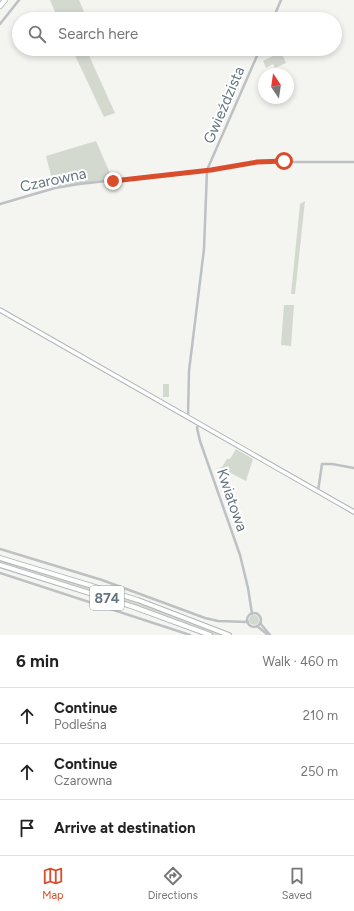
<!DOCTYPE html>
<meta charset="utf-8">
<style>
:root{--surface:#fff;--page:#f6f6f6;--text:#222;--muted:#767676;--line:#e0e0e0;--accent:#d84e2d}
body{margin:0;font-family:Figtree,sans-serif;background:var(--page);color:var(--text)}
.compass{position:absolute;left:258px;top:68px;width:36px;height:36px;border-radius:50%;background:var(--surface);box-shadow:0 2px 6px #0003;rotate:347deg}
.stop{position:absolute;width:12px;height:12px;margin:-9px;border:3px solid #d84e2d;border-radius:50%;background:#fff}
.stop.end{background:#d84e2d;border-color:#fff;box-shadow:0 1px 4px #0008}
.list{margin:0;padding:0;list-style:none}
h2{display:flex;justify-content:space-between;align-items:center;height:52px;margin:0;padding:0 16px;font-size:17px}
h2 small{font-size:13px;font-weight:400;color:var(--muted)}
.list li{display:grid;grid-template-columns:26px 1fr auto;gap:12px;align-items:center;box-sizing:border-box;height:56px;padding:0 16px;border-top:1px solid var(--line)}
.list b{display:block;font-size:15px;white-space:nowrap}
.list p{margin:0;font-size:13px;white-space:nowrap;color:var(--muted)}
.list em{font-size:13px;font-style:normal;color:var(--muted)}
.icon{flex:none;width:22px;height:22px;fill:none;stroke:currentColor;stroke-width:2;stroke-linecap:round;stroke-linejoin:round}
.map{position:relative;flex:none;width:354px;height:635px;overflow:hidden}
.search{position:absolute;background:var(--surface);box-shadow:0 2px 6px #0003;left:12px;right:12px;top:12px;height:44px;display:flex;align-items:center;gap:10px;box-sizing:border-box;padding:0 14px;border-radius:22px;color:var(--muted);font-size:15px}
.sheet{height:220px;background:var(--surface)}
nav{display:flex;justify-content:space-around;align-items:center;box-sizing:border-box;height:56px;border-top:1px solid var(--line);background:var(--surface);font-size:11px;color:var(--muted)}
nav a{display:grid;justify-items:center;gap:2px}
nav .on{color:var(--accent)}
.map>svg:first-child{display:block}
</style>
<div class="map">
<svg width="354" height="635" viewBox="0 0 354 635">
<rect width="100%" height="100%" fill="#f4f4f0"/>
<g fill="#d4d9d0">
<polygon points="50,0 79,0 87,19 58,19"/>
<polygon points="72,49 86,49 115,113 104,117"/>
<polygon points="281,52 286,63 275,68 273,64 266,68 263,61"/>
<polygon points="96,141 113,180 54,187 46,156"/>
<polygon points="305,201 295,294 291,294 300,204"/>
<polygon points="284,305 294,305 291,346 281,345"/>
<rect x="163" y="384" width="6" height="13"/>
<polygon points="236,449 253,459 246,481 219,467 222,467 227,459 230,459"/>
<polygon points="0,559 155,608 225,635 214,635 136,606 0,563"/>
<circle cx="254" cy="620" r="5"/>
</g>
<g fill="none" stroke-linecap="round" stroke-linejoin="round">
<g stroke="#b0b5b9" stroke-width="5.5">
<polyline id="secondary" points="0,310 354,512"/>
</g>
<g stroke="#b1b5b8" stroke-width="6">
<g id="primary">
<polyline points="0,558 138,600 229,635"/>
<polyline points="0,565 134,607 210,635"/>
</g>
</g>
<g stroke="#b0b4b7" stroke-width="6">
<polyline id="highway" points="0,6 5,0"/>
</g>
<g stroke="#bdc1c4" stroke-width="2.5">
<polyline points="273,19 281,0"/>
<polyline points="0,24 19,0"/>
<polyline points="0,204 55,188 79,184 207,170 257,162 354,162"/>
<polyline points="188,416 189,371 204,249 207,170 260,49"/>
<polyline points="199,423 197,428 200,441 240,555 248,588 252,614"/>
<polyline points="318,491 322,464 332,464 354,468"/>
<polyline points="0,549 102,580 205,618 218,621 248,622"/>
<polyline points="0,573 190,635"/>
<circle cx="254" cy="620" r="7"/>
<polyline points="260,623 270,635"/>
<polyline points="257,626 267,634"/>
</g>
<use href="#secondary" stroke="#fff" stroke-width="3.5"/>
<use href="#primary" stroke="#fff" stroke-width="4"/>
<use href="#highway" stroke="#fff" stroke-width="4.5"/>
</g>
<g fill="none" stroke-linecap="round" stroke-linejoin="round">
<polyline stroke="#d84e2d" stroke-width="5" points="113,181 211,170 257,162 284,161"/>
</g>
<g text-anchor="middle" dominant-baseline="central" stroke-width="4" stroke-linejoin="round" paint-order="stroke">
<rect fill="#fff" stroke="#939ea6" stroke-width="1" x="90" y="586" width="34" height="24" rx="3"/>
<g font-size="14" font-weight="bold" fill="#657580">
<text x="107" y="598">874</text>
</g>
<g font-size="15" fill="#657580" stroke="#fff">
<text transform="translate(224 105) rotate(-67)">Gwieździsta</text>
<text transform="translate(53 180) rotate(-12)">Czarowna</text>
<text transform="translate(232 500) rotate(71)">Kwiatowa</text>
</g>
</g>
</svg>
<svg class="compass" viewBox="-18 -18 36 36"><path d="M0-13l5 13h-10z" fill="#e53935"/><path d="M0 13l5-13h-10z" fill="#767676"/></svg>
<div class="stop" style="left:284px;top:161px"></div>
<div class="stop end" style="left:113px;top:181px"></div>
<div class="search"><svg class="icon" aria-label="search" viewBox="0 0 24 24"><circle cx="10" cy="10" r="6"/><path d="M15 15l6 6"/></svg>Search here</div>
</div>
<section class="sheet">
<h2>6 min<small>Walk · 460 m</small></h2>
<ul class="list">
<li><svg class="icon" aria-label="ahead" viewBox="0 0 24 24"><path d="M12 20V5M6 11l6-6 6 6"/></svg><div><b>Continue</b><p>Podleśna</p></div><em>210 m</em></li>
<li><svg class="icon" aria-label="ahead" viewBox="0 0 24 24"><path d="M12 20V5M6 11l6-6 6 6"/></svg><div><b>Continue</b><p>Czarowna</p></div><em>250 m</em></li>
<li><svg class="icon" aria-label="arrive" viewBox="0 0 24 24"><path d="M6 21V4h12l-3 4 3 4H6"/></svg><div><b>Arrive at destination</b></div></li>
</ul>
</section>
<nav>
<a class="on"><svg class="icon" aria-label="map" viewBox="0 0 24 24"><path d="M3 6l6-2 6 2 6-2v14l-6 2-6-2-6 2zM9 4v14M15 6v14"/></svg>Map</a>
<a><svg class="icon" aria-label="directions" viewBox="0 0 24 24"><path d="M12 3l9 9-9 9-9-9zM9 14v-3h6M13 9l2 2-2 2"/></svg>Directions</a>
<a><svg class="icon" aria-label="saved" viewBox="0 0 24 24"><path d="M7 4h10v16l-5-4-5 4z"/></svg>Saved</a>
</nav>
